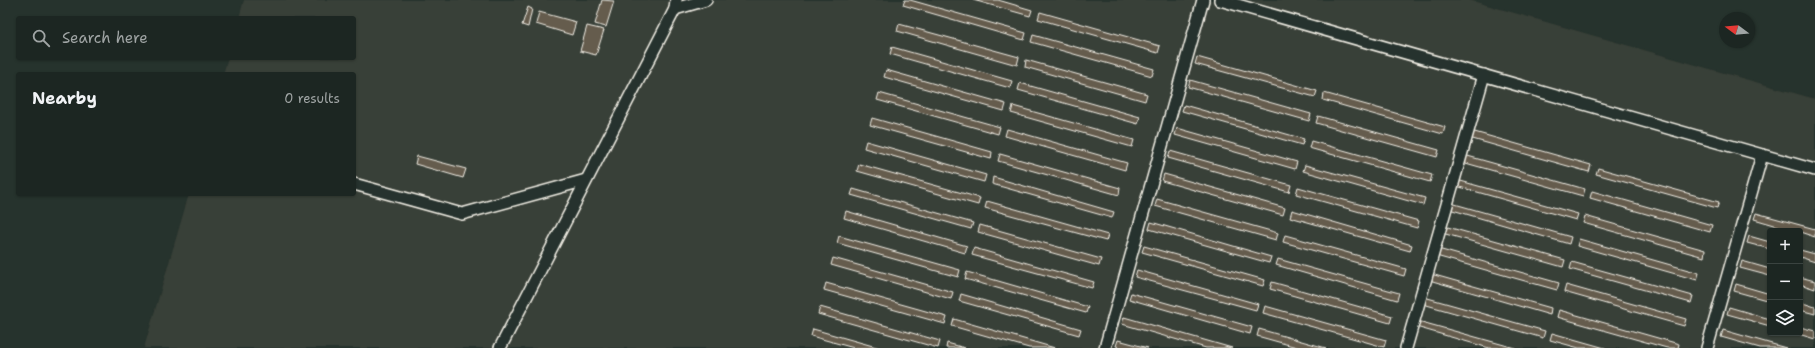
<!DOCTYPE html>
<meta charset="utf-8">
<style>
:root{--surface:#1c2622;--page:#29322f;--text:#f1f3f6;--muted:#a0a5a5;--line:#3a4340}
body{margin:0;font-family:"Shantell Sans",sans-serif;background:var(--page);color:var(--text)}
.controls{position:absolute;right:12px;bottom:12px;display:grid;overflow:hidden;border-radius:4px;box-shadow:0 1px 3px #0004}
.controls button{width:36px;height:36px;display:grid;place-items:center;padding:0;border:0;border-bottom:1px solid var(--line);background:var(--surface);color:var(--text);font:20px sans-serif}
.compass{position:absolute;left:1719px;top:12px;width:36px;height:36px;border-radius:50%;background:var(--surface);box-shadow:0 1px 3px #0004;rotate:286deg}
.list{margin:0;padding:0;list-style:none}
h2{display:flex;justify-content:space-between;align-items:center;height:52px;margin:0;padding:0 16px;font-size:17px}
h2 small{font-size:13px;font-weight:400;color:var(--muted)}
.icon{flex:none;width:22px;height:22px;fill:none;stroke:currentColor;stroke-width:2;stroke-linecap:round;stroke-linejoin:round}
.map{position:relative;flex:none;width:1815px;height:348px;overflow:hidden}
.search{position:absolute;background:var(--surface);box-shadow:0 1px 3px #0004;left:16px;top:16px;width:340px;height:44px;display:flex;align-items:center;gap:10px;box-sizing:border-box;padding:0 14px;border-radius:4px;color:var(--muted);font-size:15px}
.panel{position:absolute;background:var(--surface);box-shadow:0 1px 3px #0004;left:16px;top:72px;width:340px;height:124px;border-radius:4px}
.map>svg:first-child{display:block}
</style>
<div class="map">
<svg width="1815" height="348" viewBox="0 0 1815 348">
<rect width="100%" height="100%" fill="#26332d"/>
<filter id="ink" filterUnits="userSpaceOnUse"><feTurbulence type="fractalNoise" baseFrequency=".025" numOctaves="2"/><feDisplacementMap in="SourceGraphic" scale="8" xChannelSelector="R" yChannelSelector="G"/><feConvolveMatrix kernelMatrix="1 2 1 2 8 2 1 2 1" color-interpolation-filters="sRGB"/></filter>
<g filter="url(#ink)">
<path fill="#393f37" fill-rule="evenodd" d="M244 0H1469L1815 99V348H144L189 194H354V74H223L228 58H354V18H239ZM1770 231H1800V333H1770Z"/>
<g fill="#655c4e" stroke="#f4f1e8">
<polygon points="602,0 614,1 606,27 595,24"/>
<polygon points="905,0 910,0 1026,33 1024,40 903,5"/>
<polygon points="973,0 998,0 1032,10 1030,16"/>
<polygon points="528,7 532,9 528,27 522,25"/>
<polygon points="539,12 576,22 572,35 536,24"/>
<polygon points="1040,12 1160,46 1158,53 1038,19"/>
<polygon points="899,24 1019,57 1017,65 897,31"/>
<polygon points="587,26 604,30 596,55 580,51"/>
<polygon points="1033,35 1154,69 1152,76 1031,42"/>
<polygon points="892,47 1012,81 1010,88 890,54"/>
<polygon points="1197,57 1317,91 1315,97 1195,64"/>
<polygon points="1026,60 1147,94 1145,101 1025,67"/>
<polygon points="886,70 1006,104 1004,111 884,77"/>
<polygon points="1190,80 1311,114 1309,121 1188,87"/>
<polygon points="1020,83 1140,117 1138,124 1018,90"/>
<polygon points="879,93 1000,127 998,134 877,100"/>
<polygon points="1324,93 1445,127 1443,134 1323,100"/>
<polygon points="1184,105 1304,139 1302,145 1182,111"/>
<polygon points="1013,106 1134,140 1132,147 1011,113"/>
<polygon points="1318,116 1439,150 1437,157 1316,123"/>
<polygon points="872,118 992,152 991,159 870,125"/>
<polygon points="1177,128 1297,162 1295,169 1175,135"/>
<polygon points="1007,129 1127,163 1125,170 1005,136"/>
<polygon points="1471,131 1591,165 1589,172 1469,138"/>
<polygon points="866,141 986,175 984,182 864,148"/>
<polygon points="1311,141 1432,175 1430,182 1309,148"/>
<polygon points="1170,151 1291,185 1289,192 1168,158"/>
<polygon points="1000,154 1120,188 1119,195 998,161"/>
<polygon points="1464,155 1585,189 1583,196 1462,162"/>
<polygon points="417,156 466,169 463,178 415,164"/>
<polygon points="859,164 980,198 978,205 857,171"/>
<polygon points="1305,165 1425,198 1423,205 1303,171"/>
<polygon points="1598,168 1719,202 1717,208 1596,174"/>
<polygon points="1164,174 1285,208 1283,215 1162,181"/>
<polygon points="993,177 1114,212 1112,218 992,184"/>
<polygon points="1457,180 1578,214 1576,220 1456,186"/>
<polygon points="1298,187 1419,221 1417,228 1296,194"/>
<polygon points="853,189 973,223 971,229 851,195"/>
<polygon points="1592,191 1712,225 1710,232 1590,198"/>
<polygon points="1157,199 1278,233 1276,240 1155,206"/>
<polygon points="987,201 1108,235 1106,241 985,208"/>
<polygon points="1451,203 1571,237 1569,244 1449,209"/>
<polygon points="1292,210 1412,245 1410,251 1290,217"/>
<polygon points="846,211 967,246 965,253 844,218"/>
<polygon points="1756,213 1815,229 1815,237 1800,232 1800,231 1795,231 1754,219"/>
<polygon points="1585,216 1705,250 1704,257 1583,223"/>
<polygon points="1151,222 1271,257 1269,263 1149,229"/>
<polygon points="980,225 1101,259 1099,266 978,232"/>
<polygon points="1444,226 1565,260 1563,267 1442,233"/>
<polygon points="1285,235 1406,269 1404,276 1283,242"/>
<polygon points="839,236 960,270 958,277 837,243"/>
<polygon points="1749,236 1770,242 1770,249 1747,243"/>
<polygon points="1579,239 1699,273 1697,280 1577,246"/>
<polygon points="1144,246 1265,280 1263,286 1142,252"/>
<polygon points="974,248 1094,282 1092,288 972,255"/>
<polygon points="1438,249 1559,283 1557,290 1436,256"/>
<polygon points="1800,250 1815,254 1815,262 1800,257"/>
<polygon points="833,258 953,292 951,299 831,265"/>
<polygon points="1278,259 1399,293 1397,300 1276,265"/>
<polygon points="1742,261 1770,269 1770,276 1740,268"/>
<polygon points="1572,262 1693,296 1691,303 1570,269"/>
<polygon points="1137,270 1258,304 1256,310 1135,277"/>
<polygon points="967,272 1088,307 1086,313 965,279"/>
<polygon points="1431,274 1551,308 1550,315 1429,280"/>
<polygon points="1800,277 1815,281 1815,289 1800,284"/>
<polygon points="1272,282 1392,316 1390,323 1270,289"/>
<polygon points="826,283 947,317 945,324 824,290"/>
<polygon points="1736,284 1770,294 1770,301 1734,291"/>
<polygon points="1566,285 1686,319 1684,326 1564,292"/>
<polygon points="1131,293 1252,327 1250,334 1129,299"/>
<polygon points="961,294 1081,329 1079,335 959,301"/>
<polygon points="1424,297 1545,331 1543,338 1423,304"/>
<polygon points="1800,302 1815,307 1815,314 1800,310"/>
<polygon points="1265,306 1386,340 1384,347 1263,313"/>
<polygon points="820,307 940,341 938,348 818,314"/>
<polygon points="1729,307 1770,319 1770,326 1727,314"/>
<polygon points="1559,310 1679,344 1678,348 1667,348 1557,317"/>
<polygon points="1124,317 1232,348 1206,348 1122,324"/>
<polygon points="954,319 1055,348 1029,348 952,326"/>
<polygon points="1418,321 1515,348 1489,348 1416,327"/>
<polygon points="1800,327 1815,331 1815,339 1795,333 1800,333"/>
<polygon points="813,329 880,348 854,348 811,336"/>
<polygon points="1259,329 1326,348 1300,348 1257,336"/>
<polygon points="1723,330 1786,348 1760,348 1721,337"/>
<polygon points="1552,333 1605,348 1579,348 1550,340"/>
<polygon points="1118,340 1148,348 1122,348 1116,346"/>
<polygon points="947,343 965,348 946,348"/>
</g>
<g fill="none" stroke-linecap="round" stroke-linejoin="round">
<g stroke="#f4f1e8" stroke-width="14">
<g id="service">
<polyline points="1220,0 1815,170"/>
<polyline points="675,9 706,0"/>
<polyline points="354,184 462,214 586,180"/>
<polyline points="500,348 675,9 676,0"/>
<polyline points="1105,348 1203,0"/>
<polyline points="1406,348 1484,75"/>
<polyline points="1707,348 1762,155"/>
</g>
</g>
<use href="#service" stroke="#26332d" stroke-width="11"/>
</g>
</g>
</svg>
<div class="controls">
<button>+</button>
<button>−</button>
<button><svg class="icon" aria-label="layers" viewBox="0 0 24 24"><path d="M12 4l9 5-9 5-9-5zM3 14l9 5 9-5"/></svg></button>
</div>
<svg class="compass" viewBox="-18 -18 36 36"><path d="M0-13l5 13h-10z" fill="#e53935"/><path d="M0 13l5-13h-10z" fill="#a0a5a5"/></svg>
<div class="search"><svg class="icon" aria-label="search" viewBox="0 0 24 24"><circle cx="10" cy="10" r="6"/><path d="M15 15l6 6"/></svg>Search here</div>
<section class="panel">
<h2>Nearby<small>0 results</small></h2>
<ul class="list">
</ul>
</section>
</div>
